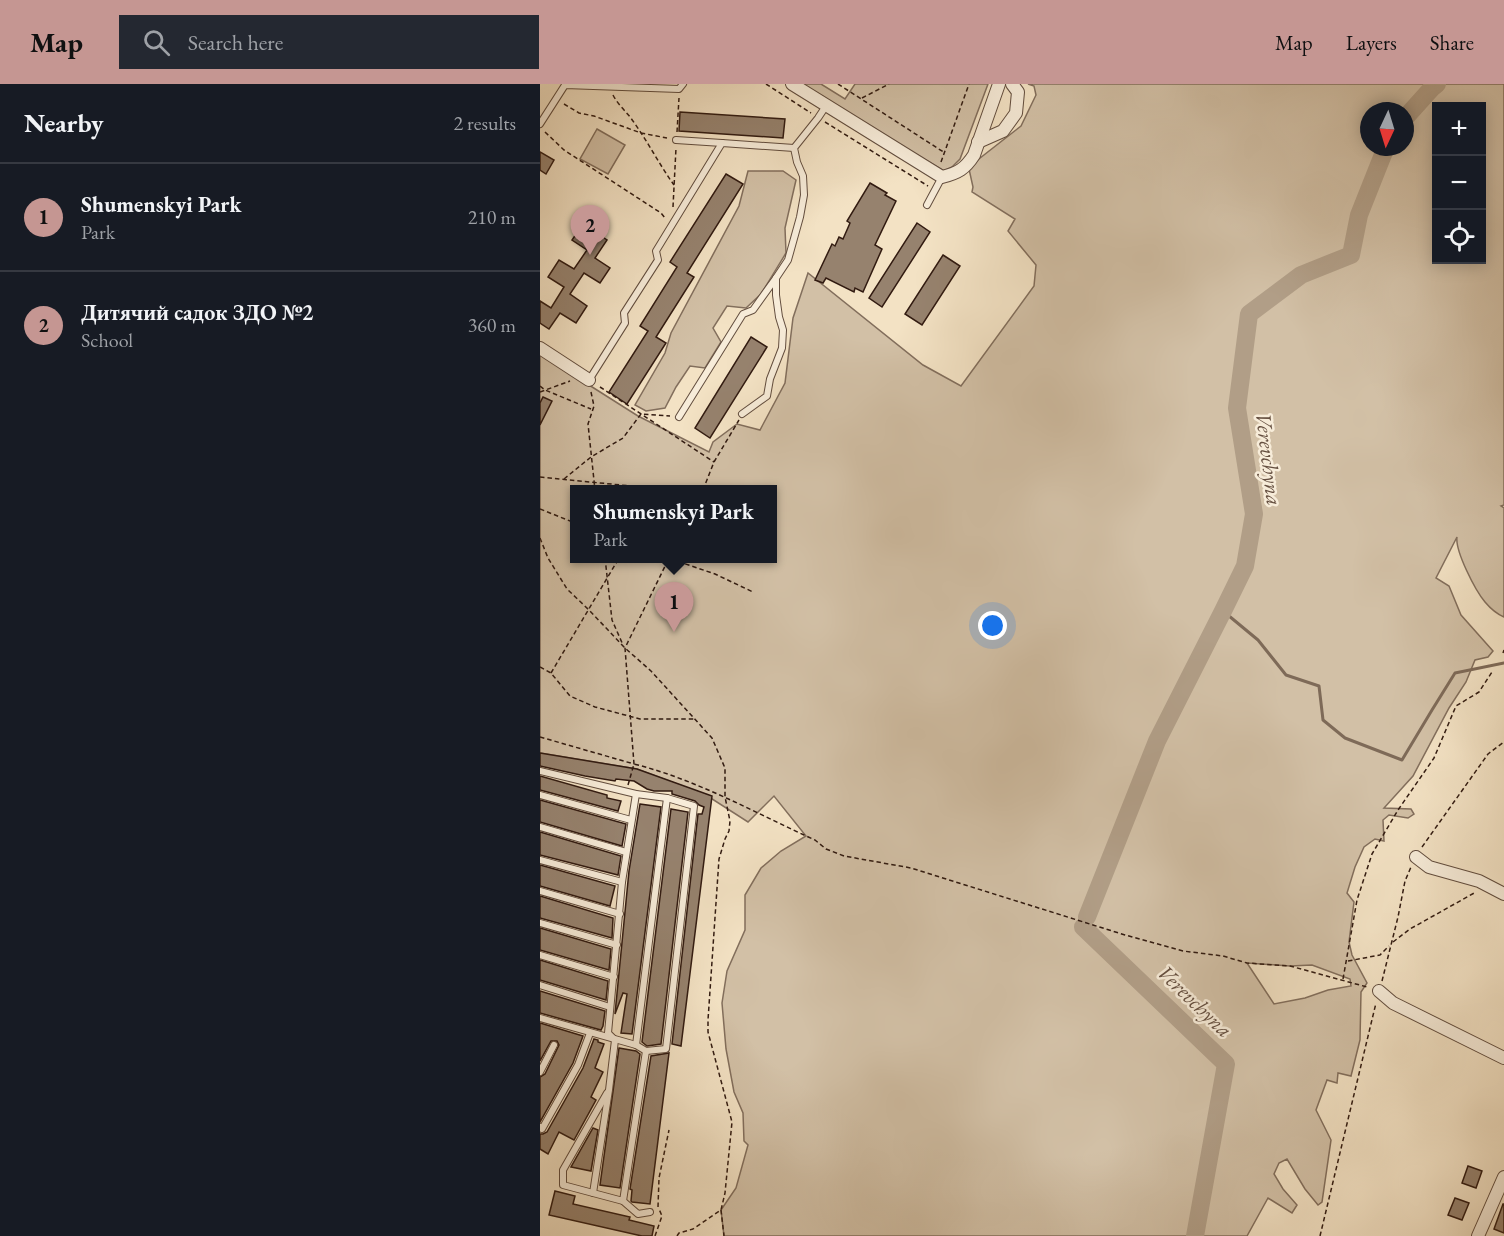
<!DOCTYPE html>
<meta charset="utf-8">
<style>
:root{--surface:#171b24;--page:#242831;--text:#f1f3f6;--muted:#9ea1a6;--line:#363941;--accent:#c59692}
body{margin:0;font-family:"EB Garamond",serif;background:var(--page);color:var(--text)}
.controls{position:absolute;right:18px;top:18px;display:grid;overflow:hidden;border-radius:0px;box-shadow:0 3px 15px #0003}
.controls button{width:54px;height:54px;display:grid;place-items:center;padding:0;border:0;border-bottom:2px solid var(--line);background:var(--surface);color:var(--text);font:30px sans-serif}
.compass{position:absolute;left:820px;top:18px;width:54px;height:54px;border-radius:50%;background:var(--surface);box-shadow:0 3px 15px #0003;rotate:184deg}
.you{position:absolute;left:453px;top:542px;width:21px;height:21px;margin:-15px;border:4px solid #fff;border-radius:50%;background:#1a73e8;box-shadow:0 0 0 9px #1a73e833}
.badge{display:grid;place-items:center;width:39px;height:39px;border-radius:50%;background:var(--accent);color:#111;font-size:20px;font-weight:700}
.pin{position:absolute;translate:-50% -50px;filter:drop-shadow(0 2px 3px #0008)}
.pin::after{content:'';position:absolute;top:32px;width:21px;height:18px;background:inherit;clip-path:polygon(0 0,100% 0,50% 100%)}
.popup{position:absolute;left:30px;top:401px;width:207px;height:78px;box-sizing:border-box;display:grid;place-content:center;border-radius:0px;background:var(--surface);filter:drop-shadow(0 2px 4px #0005);font-size:20px;white-space:nowrap;color:var(--muted)}
.popup b{font-size:22px;color:var(--text)}
.popup::after{content:'';position:absolute;left:50%;top:100%;margin-left:-12px;border:12px solid transparent;border-top-color:var(--surface)}
.list{margin:0;padding:0;list-style:none}
h2{display:flex;justify-content:space-between;align-items:center;height:78px;margin:0;padding:0 24px;font-size:26px}
h2 small{font-size:20px;font-weight:400;color:var(--muted)}
.list li{display:grid;grid-template-columns:39px 1fr auto;gap:18px;align-items:center;box-sizing:border-box;height:108px;padding:0 24px;border-top:2px solid var(--line)}
.list b{display:block;font-size:22px;white-space:nowrap}
.list p{margin:0;font-size:20px;white-space:nowrap;color:var(--muted)}
.list em{font-size:20px;font-style:normal;color:var(--muted)}
.icon{flex:none;width:33px;height:33px;fill:none;stroke:currentColor;stroke-width:2;stroke-linecap:round;stroke-linejoin:round}
.map{position:relative;flex:none;width:964px;height:1152px;overflow:hidden}
header{display:flex;align-items:center;gap:36px;box-sizing:border-box;height:84px;padding:0 30px;background:var(--accent);color:#111}
header strong{font-size:28px}
nav{display:flex;gap:33px;margin-inline-start:auto;font-size:21px}
.search{width:420px;height:54px;background:var(--page);display:flex;align-items:center;gap:15px;box-sizing:border-box;padding:0 21px;border-radius:0px;color:var(--muted);font-size:22px}
main{display:flex}
aside{flex:1;background:var(--surface)}
.map>svg:first-child{display:block}
</style>
<header>
<strong>Map</strong>
<div class="search"><svg class="icon" aria-label="search" viewBox="0 0 24 24"><circle cx="10" cy="10" r="6"/><path d="M15 15l6 6"/></svg>Search here</div>
<nav><a>Map</a><a>Layers</a><a>Share</a></nav>
</header>
<main>
<aside>
<h2>Nearby<small>2 results</small></h2>
<ul class="list">
<li><span class="badge">1</span><div><b>Shumenskyi Park</b><p>Park</p></div><em>210 m</em></li>
<li><span class="badge">2</span><div><b>Дитячий садок ЗДО №2</b><p>School</p></div><em>360 m</em></li>
</ul>
</aside>
<div class="map">
<svg width="964" height="1152" viewBox="0 0 964 1152">
<rect width="100%" height="100%" fill="#f3e2c4"/>
<filter id="stains"><feTurbulence type="fractalNoise" baseFrequency=".00333" numOctaves="4"/><feColorMatrix values="0 0 0 0 .2 0 0 0 0 .09 0 0 0 0 .02 0 0 0 .5 -.17"/></filter>
<radialGradient id="worn" r=".72"><stop offset=".6" stop-color="#630" stop-opacity="0"/><stop offset="1" stop-color="#630" stop-opacity=".3"/></radialGradient>
<g fill="#d2c0a6" stroke="#826e5c" stroke-width="1.5" fill-rule="evenodd">
<polygon points="257,0 281,0 305,15 315,0 448,0 420,75 412,83 404,87"/>
<path d="M488 0H964V421L961 422 964 424V533C957 530 950 524 945 518 935 506 915 467 917 453L896 494 909 502 921 531 953 567 948 573 935 576 926 598 909 624 873 692 844 724 871 725 874 730 868 734 849 731 843 736 844 757 835 755 824 763 815 783 807 809 814 818 809 858 812 871 827 899 821 908 820 956 811 992 798 989 797 999 787 996 776 1026 791 1056 782 1118 778 1121 765 1105 747 1075 739 1079 734 1090 743 1105 757 1121 752 1129 728 1114 707 1152H184L181 1126 196 1104 208 1061 204 1057 203 1029 194 1008 186 965 182 919 187 887 205 846V811L221 784 241 767 266 752 234 712 208 738 166 711 97 685 0 669V270L98 332 169 368 173 358 197 340 220 346 245 299 253 234 268 189 383 281 421 302 494 202 496 181 468 147 475 135 432 108 433 103 429 85 435 78 481 42 496 11 494 2ZM896 22H942V176H896ZM829 27H865V63H829ZM35 406H233V474H35ZM707 879 750 882 772 881 810 895 811 902 788 906 765 914 734 920Z"/>
<polygon points="57,45 85,61 68,90 40,75"/>
<polygon points="208,87 243,87 256,96 245,144 246,169 221,210 206,224 187,222 173,244 181,258 165,284 150,282 136,303 125,324 106,327 95,321 125,269 131,249 199,122"/>
</g>
<g fill="none" stroke-linecap="round" stroke-linejoin="round">
<polyline stroke="#7e6a58" stroke-width="3" points="683,527 718,556 746,591 779,602 783,636 805,654 862,676 892,626 915,589 964,579"/>
<g stroke="#b19e87" stroke-width="18">
<polyline points="865,34 892,4 897,0"/>
<polyline points="547,833 617,657 683,527 705,482 714,430 697,324 709,230 761,191 811,171 819,131 846,63"/>
<polyline points="543,843 686,980 655,1152"/>
</g>
</g>
<g fill="#96826e" stroke="#321b11" stroke-width="1.5">
<polygon points="140,28 245,35 243,54 139,47"/>
<polygon points="0,68 14,76 6,90 0,86"/>
<polygon points="186,90 203,100 147,189 154,193 116,253 126,259 87,320 69,308 108,247 100,242 137,183 130,178"/>
<polygon points="330,99 347,109 345,111 356,117 335,161 342,165 323,208 315,204 314,208 286,194 283,199 275,196 292,160 295,162 299,153 303,155 310,139 307,137"/>
<polygon points="377,139 390,148 342,223 329,214"/>
<polygon points="43,140 67,156 55,174 70,184 60,199 44,189 30,210 47,222 36,239 20,229 9,245 0,239 0,217 11,224 24,203 8,193 19,176 34,185 47,166 32,156"/>
<polygon points="403,171 420,182 382,241 365,230"/>
<polygon points="211,253 227,263 170,354 155,344"/>
<polygon points="3,313 12,317 0,341 0,319"/>
<polygon points="0,669 97,685 172,712 141,962 132,960 158,730 162,730 164,723 159,721 155,717 132,710 132,707 114,707 107,705 94,697 76,695 75,697 45,692 0,682"/>
<polygon points="0,692 67,711 67,714 81,717 78,727 0,706"/>
<polygon points="0,716 86,740 82,762 0,738"/>
<polygon points="100,720 121,723 92,950 81,949 87,910 83,909 75,930 89,787"/>
<polygon points="131,725 148,728 121,960 107,962 102,958"/>
<polygon points="0,748 81,772 78,791 0,771"/>
<polygon points="0,781 75,802 70,822 0,802"/>
<polygon points="0,812 73,834 72,854 0,834"/>
<polygon points="0,844 71,865 69,886 0,866"/>
<polygon points="0,876 68,897 66,916 0,896"/>
<polygon points="0,907 65,927 63,942 61,946 0,929"/>
<polygon points="0,939 43,952 33,979 0,1038 0,993 5,990 19,961 17,957 11,957 0,977"/>
<polygon points="54,955 58,956 58,958 64,960 55,984 63,988 51,1013 56,1016 34,1056 19,1048 8,1070 0,1065 0,1050 3,1050 7,1048 43,984"/>
<polygon points="79,964 96,967 100,970 80,1104 60,1101"/>
<polygon points="129,969 110,1120 92,1118 91,1117 92,1106 90,1105 111,972"/>
<polygon points="53,1044 58,1046 51,1087 31,1083"/>
<polygon points="928,1082 942,1087 936,1104 922,1099"/>
<polygon points="15,1107 35,1112 33,1120 90,1133 89,1136 114,1142 112,1152 102,1152 9,1131"/>
<polygon points="915,1114 929,1119 922,1136 908,1131"/>
<polygon points="963,1120 964,1120 964,1149 954,1145"/>
</g>
<g fill="none" stroke-linecap="round" stroke-linejoin="round">
<g stroke="#624d3e" stroke-width="8">
<g id="lane">
<polyline points="0,40 25,1 139,5 143,0"/>
<polyline points="136,56 182,59"/>
<polyline points="387,121 402,93"/>
<polyline points="49,296 85,239 84,229 118,176 116,167 182,59 254,64"/>
<polyline points="202,330 227,312 230,295 242,264 243,246 239,233 236,211 236,194 248,176 260,133 264,111 263,92 257,78 254,64 278,34 286,22"/>
<polyline points="139,333 203,230 213,226 236,194"/>
<polyline points="0,687 96,710 127,714 154,722 126,965 106,967 96,961 0,934"/>
<polyline points="96,710 82,798 68,949 75,956 69,1006 53,1109 83,1117 106,967"/>
<polyline points="0,711 91,736"/>
<polyline points="0,743 86,768"/>
<polyline points="0,776 82,798"/>
<polyline points="0,807 80,830"/>
<polyline points="0,839 77,861"/>
<polyline points="0,871 74,893"/>
<polyline points="0,901 70,923"/>
<polyline points="96,961 127,714"/>
<polyline points="0,988 14,961"/>
<polyline points="0,1043 2,1045 38,981 50,949"/>
<polyline points="53,1109 23,1101 23,1086 67,1009"/>
<polyline points="83,1117 98,1130 110,1128"/>
</g>
</g>
<g stroke="#624d3e" stroke-width="14">
<g id="street">
<path d="M252 0 402 93C418 89 425 85 434 71L459 0"/>
<polyline points="438,58 463,47 476,29 478,8 472,0"/>
<polyline points="0,264 49,296"/>
<polyline points="876,773 889,783 939,797 964,810"/>
<polyline points="839,907 853,919 964,974"/>
<polyline points="938,1152 964,1093"/>
</g>
</g>
<g stroke="#321b11" stroke-width="1.5" stroke-dasharray="4.5 3" stroke-linecap="butt">
<polyline points="226,0 271,29"/>
<polyline points="298,0 405,69"/>
<path d="M73 11C78 21 87 28 93 37 108 58 119 80 134 101"/>
<polyline points="322,14 349,0"/>
<polyline points="24,20 39,29 54,32 101,49 127,54"/>
<polyline points="285,38 388,102"/>
<polyline points="5,48 24,66 121,129 125,134"/>
<polyline points="137,48 139,14"/>
<polyline points="401,78 429,0"/>
<polyline points="133,123 136,64"/>
<polyline points="0,302 5,306 51,325"/>
<polyline points="60,303 174,378"/>
<polyline points="0,308 30,297"/>
<polyline points="51,308 54,322 48,340 55,406"/>
<polyline points="0,393 121,405"/>
<polyline points="24,395 51,373 83,354 101,330 130,332"/>
<polyline points="163,406 174,378 199,336"/>
<polyline points="0,425 35,439"/>
<polyline points="0,454 8,474 27,505 49,526 85,564 111,587 172,654 185,684 185,713 190,737 189,747 185,755 179,775 168,936 168,948 192,1038 185,1109 181,1126 153,1145 139,1149 137,1152"/>
<polyline points="65,474 72,536 83,561"/>
<polyline points="131,475 175,490 213,508"/>
<polyline points="963,569 964,566"/>
<polyline points="0,583 11,589 30,612 55,623 100,635 154,635"/>
<polyline points="11,589 79,474"/>
<polyline points="0,653 94,680 85,564 129,474"/>
<path d="M88 701 94 680C158 696 215 729 275 756L286 765 304 772 371 784 585 851 643 867 683 872 707 879 750 882 827 903"/>
<polyline points="882,763 948,670 964,658"/>
<polyline points="853,858 870,845 936,808"/>
<polyline points="808,877 840,871 849,862"/>
<polyline points="803,895 817,816 832,770 858,726 894,674 916,622 939,608 952,588"/>
<polyline points="842,897 858,833 865,797 871,783"/>
<polyline points="118,1123 119,1094 129,1046"/>
<polyline points="181,1126 184,1152"/>
<polyline points="115,1152 122,1132 119,1125"/>
<polyline points="780,1152 836,919"/>
</g>
<use href="#lane" stroke="#f7ecd9" stroke-width="6"/>
<use href="#street" stroke="#f7ecd9" stroke-width="12"/>
</g>
<g text-anchor="middle" dominant-baseline="central" stroke-width="5" stroke-linejoin="round" paint-order="stroke">
<g font-size="22" font-style="italic" fill="#654f40" stroke="#f7ecd9">
<text transform="translate(729 375) rotate(83)">Verevchyna</text>
<text transform="translate(655 917) rotate(44)">Verevchyna</text>
</g>
</g>
<rect width="100%" height="100%" filter="url(#stains)"/>
<rect width="100%" height="100%" fill="url(#worn)"/>
</svg>
<div class="controls">
<button>+</button>
<button>−</button>
<button><svg class="icon" aria-label="locate" viewBox="0 0 24 24"><circle cx="12" cy="12" r="6"/><path d="M12 2v4M12 18v4M2 12h4M18 12h4"/></svg></button>
</div>
<svg class="compass" viewBox="-18 -18 36 36"><path d="M0-13l5 13h-10z" fill="#e53935"/><path d="M0 13l5-13h-10z" fill="#9ea1a6"/></svg>
<div class="you"></div>
<div class="pin badge" style="left:134px;top:548px">1</div>
<div class="popup"><b>Shumenskyi Park</b>Park</div>
<div class="pin badge" style="left:50px;top:171px">2</div>
</div>
</main>
